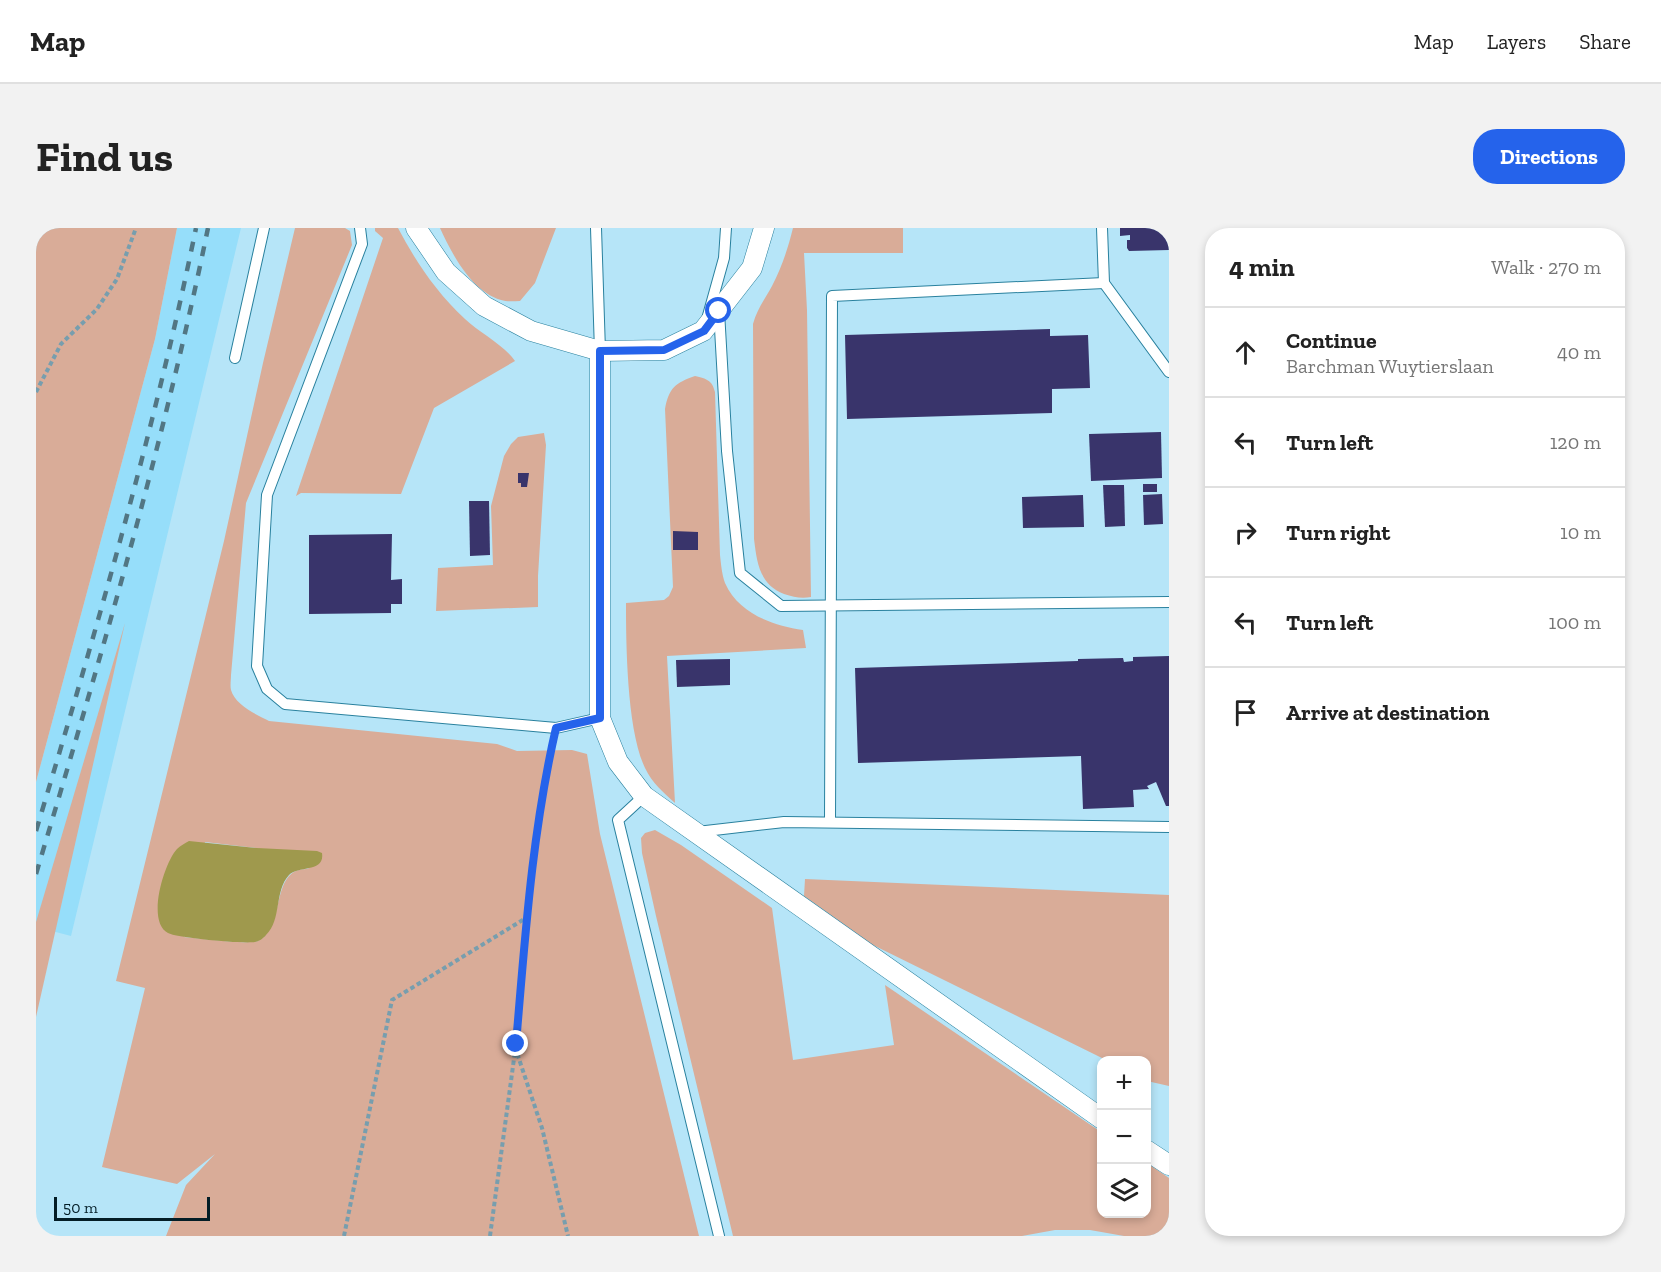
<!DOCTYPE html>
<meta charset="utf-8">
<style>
:root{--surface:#fff;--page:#f2f2f2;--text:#222;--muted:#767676;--line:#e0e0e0;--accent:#2563eb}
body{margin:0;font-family:"Zilla Slab",serif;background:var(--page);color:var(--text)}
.controls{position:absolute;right:18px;bottom:18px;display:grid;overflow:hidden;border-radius:12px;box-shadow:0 3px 9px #0003}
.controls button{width:54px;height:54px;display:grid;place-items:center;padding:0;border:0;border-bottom:2px solid var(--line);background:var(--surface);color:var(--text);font:30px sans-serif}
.scale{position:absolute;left:18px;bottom:15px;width:156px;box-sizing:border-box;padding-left:6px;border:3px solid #031d26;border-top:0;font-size:16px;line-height:21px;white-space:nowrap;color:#031d26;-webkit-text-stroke:4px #b6e5f8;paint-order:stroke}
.stop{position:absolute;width:18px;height:18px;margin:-14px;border:4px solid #2563eb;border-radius:50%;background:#fff}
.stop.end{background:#2563eb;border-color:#fff;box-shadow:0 2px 6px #0008}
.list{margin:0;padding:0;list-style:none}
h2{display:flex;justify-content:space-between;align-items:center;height:78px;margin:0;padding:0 24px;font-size:26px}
h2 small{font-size:20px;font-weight:400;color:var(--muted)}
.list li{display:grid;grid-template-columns:39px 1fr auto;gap:18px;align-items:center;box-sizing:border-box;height:90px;padding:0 24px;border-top:2px solid var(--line)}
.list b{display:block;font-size:22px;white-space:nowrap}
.list p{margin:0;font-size:20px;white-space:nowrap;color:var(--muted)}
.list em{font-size:20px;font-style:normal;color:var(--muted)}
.icon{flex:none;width:33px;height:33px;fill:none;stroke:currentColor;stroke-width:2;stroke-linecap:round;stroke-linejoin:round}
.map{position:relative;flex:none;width:1133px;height:1008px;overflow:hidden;border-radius:24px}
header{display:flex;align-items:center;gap:36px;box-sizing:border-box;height:84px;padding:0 30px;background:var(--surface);border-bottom:2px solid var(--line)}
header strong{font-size:28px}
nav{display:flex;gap:33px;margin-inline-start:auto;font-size:21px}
.intro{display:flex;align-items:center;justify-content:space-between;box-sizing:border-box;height:144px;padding:0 36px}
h1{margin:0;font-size:42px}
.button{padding:15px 27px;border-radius:24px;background:var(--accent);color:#fff;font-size:21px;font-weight:700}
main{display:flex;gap:36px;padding:0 36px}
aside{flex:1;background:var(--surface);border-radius:24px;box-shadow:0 3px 9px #0003}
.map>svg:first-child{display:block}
</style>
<header>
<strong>Map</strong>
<nav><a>Map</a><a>Layers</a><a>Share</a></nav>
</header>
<div class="intro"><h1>Find us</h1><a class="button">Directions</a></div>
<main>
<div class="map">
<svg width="1133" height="1008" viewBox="0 0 1133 1008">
<rect width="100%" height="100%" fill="#b6e5f8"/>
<polygon fill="#96defa" points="141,0 205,0 35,708 16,703 0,694 0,554 119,111"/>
<g fill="#d9ac98" fill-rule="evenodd">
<polygon points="0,0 141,0 119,111 0,554"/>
<path d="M259 0H309L314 3 316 17 210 275 195 447C195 451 194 458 195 462 199 477 221 487 233 493L461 516 481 523 536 522 551 526 564 606 663 1008H130L150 957 179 926 141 956 66 939 109 760 80 753 188 313 227 135ZM169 614 221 620 273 641C233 638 251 698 222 713 212 717 162 710 148 709Z"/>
<path d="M339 0H362C380 34 400 64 429 91 444 105 468 117 479 133L398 180 365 266 265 265 260 268 347 10 339 3Z"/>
<path d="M404 0H520L499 55 484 73C478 73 471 74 465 72 435 63 416 26 404 0Z"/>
<path d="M757 0H867V25H768L771 82 775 369C765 371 758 369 748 366 723 356 721 334 718 311L717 96C721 81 729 71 736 58 746 39 752 20 757 0Z"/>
<path d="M659 148C671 151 676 152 679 164L684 327C685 336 686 347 689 355 703 386 736 397 767 402L770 420 631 428 639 575C627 564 616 555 609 540 591 502 590 419 590 375L628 372 633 368 637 359 629 181C633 160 639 155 659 148Z"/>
<polygon points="508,205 510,217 502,348 502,379 400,383 402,340 457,337 455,278 468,228 475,216 482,209"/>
<polygon points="89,395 0,789 0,694"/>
<polygon points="619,602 645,617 736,680 757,832 858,817 849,757 1065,904 1066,986 1110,986 1111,935 1133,950 1133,1008 1088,1008 1054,1002 1019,1002 986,1008 697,1008 620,688 606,625 605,610 609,605"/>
<polygon points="769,651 1133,667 1133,858 1111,853 1110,832 1070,832 837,717 768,668"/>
</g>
<path fill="#9f994d" d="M153 613 221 620 281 623 286 625C289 645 262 637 253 647 238 663 246 692 230 707 228 710 222 714 219 714 207 716 141 710 132 705 110 694 128 635 141 621 144 618 149 615 153 613Z"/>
<g fill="#39346b">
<polygon points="1084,0 1133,0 1133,22 1093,23 1091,20 1091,12 1094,12 1094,7 1084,8"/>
<polygon points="1014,101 1014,108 1052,107 1054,160 1016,161 1016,185 811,191 809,107"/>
<polygon points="1125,204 1126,250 1055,253 1053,206"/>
<polygon points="482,245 493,245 491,259 485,259 485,255 482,255"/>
<rect x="1107" y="256" width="14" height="8"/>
<polygon points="1067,257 1088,257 1089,298 1069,299"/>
<polygon points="1126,266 1127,296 1108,297 1107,267"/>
<polygon points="1047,267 1048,299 987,300 986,269"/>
<polygon points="433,273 453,273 454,327 434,328"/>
<polygon points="637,303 662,304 662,322 637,322"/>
<polygon points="356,306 355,352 366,351 366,376 355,376 355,385 273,386 273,307"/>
<polygon points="1133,428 1133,578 1130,578 1120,554 1111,558 1113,561 1097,562 1098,579 1047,581 1045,528 822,535 819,440 1042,433 1042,431 1087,430 1088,434 1097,433 1097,429"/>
<polygon points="694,431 694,457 641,459 640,432"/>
</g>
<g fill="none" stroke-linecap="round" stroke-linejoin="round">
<g stroke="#29819e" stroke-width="12">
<g id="service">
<polyline points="324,0 326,16 231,267 221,438 231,461 249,476 520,500 564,490"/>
<polyline points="560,0 564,123"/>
<polyline points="1066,0 1068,55 1133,144"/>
<polyline points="683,83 691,223 704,345 745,378 1133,374"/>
<polyline points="671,91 688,30 690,0"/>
<polyline points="199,130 228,0"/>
<polyline points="608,568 582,592 683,1008"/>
<polyline points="794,594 796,68 1068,55"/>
<polyline points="661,604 748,594 1133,599"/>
</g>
</g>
<g stroke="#29819e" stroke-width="21">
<g id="minor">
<polyline points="380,0 410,44 448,78 495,103 564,123 628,122 667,103 716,40 728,0"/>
<polyline points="564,123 564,490 582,534 608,568 1066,891"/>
<polyline points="1110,922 1133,937"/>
</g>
</g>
<g stroke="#779eae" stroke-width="4" stroke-dasharray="4.5 3" stroke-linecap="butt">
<polyline points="0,164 25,116 61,81 81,51 100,0"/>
<polyline points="479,819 506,900 532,1008"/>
<polyline points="308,1008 356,772 490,690"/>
<polyline points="454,1008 480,816 490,689 508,551 516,515"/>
</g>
<use href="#service" stroke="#fff" stroke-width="10"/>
<use href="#minor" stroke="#fff" stroke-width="20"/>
<g stroke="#527683" stroke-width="4.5" stroke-dasharray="10 10" stroke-linecap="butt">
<path d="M0 603C60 403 118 204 160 0"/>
<path d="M0 646C64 432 127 219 172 0"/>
</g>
</g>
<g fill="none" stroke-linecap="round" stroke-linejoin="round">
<path stroke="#2563eb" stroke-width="8" d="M480 816C489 710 496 604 520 500L564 490V123L628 122 668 103 683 83"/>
</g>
</svg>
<div class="controls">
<button>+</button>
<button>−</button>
<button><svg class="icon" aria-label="layers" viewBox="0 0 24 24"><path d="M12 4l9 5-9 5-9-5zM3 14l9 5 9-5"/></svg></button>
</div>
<div class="scale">50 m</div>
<div class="stop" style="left:683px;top:83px"></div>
<div class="stop end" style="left:480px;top:816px"></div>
</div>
<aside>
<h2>4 min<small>Walk · 270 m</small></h2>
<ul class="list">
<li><svg class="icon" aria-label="ahead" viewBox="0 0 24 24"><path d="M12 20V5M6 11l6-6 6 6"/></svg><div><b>Continue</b><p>Barchman Wuytierslaan</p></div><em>40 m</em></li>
<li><svg class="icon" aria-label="left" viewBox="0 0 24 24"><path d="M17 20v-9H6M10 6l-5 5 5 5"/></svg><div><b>Turn left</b></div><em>120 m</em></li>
<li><svg class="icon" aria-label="right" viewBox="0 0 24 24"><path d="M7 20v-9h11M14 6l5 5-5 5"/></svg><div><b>Turn right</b></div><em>10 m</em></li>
<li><svg class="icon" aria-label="left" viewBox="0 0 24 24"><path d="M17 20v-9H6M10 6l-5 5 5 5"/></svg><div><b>Turn left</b></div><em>100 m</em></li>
<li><svg class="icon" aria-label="arrive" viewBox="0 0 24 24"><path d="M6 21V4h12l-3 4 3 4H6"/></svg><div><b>Arrive at destination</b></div></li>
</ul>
</aside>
</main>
